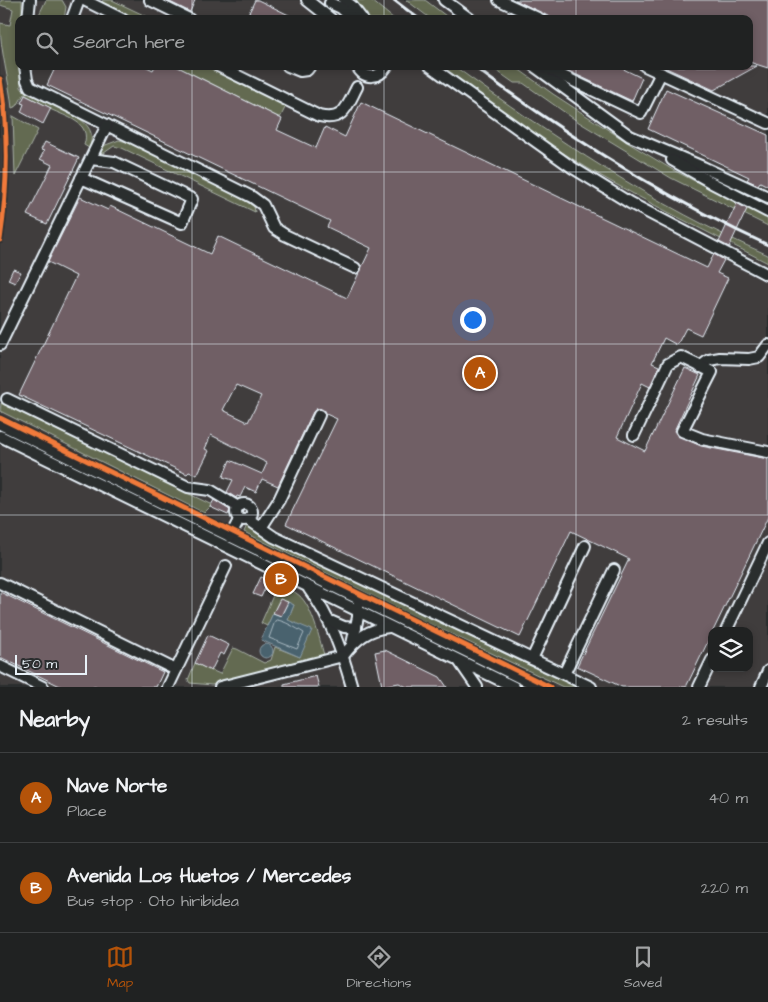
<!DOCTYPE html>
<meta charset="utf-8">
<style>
:root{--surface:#202222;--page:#2d2f2f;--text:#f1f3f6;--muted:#a2a4a5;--line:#3d3f40;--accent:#b45309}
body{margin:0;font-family:"Architects Daughter",sans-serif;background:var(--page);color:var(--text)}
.controls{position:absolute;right:15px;bottom:15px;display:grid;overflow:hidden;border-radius:10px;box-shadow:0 2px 8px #0003}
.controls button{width:45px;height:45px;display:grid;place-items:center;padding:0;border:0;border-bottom:1px solid var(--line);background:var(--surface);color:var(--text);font:25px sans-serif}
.scale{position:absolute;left:15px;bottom:12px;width:72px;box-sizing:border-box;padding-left:5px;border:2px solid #e8f1f8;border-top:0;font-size:14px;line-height:18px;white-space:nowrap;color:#e8f1f8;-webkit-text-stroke:4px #2a2d2e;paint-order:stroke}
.you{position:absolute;left:472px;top:319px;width:18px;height:18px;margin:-12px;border:4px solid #fff;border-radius:50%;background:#1a73e8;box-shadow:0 0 0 8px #1a73e833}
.badge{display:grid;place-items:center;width:32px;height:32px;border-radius:50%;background:var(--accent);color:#fff;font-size:16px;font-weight:700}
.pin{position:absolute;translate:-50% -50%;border:2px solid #fff;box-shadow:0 1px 5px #0006}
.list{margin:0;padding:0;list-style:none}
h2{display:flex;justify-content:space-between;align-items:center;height:65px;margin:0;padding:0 20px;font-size:21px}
h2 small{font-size:16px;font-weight:400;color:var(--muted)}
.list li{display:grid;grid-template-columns:32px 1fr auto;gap:15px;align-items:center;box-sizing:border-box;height:90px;padding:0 20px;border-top:1px solid var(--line)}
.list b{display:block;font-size:19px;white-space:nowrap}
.list p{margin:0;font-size:16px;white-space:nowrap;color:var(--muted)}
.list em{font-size:16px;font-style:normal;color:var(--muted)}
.icon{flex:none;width:28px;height:28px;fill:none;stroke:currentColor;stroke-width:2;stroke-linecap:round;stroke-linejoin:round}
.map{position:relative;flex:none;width:768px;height:687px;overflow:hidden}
.search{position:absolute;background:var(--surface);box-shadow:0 2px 8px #0003;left:15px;right:15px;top:15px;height:55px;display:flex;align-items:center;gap:12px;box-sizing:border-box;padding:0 18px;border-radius:10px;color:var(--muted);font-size:19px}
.sheet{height:245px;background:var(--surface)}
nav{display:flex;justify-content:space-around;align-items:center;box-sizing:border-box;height:70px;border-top:1px solid var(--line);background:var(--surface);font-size:14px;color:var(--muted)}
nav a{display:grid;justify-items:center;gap:2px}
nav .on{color:var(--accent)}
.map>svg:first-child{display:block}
</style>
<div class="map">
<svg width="768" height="687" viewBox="0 0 768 687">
<rect width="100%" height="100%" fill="#2a2d2e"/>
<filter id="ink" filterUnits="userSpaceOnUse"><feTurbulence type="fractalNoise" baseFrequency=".02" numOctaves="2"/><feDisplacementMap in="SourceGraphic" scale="10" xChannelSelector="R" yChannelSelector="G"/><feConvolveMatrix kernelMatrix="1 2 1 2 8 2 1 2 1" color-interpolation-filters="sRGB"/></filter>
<g filter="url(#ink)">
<g fill="#3f3c3e" fill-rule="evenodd">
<path d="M0 0H348L366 19H19V66H442L496 107 588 168 670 214 768 263V687H0ZM712 631H749V668H712Z"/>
<polygon points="371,0 406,0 431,19 394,19"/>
<polygon points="425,0 768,0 768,218 673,170 630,144 553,94 514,66 749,66 749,19 450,19"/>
<polygon points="454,66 490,66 514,83 523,83 577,121 671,178 768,226 768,255 680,213 598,166 522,115"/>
</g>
<g fill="#646b51" stroke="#a6aea4">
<path d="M1 0H22V19H19V66H20L21 87 23 90C41 98 86 114 91 133 92 139 91 143 89 148L84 145C92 122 66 117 50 109V108L24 94 17 106 12 108C9 79 0 50 0 23L10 25 13 9 0 5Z"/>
<polygon points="46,0 62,0 66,7 64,19 37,19"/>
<polygon points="103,0 112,0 152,19 136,19 102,2"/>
<polygon points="348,0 371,0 394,19 366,19"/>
<polygon points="406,0 425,0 450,19 431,19"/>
<polygon points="176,66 207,66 287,104 280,118"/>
<path d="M442 66H454C554 138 655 206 768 255V263C708 232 647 203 589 169 537 138 490 102 442 66Z"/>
<polygon points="490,66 514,66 553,94 630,144 673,170 768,218 768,226 671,178 577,121 523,83 514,83"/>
<polygon points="13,116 38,130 15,176"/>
<polygon points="119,140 131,143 214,183 254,206 255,212 122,148 114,146 104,153 99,153 103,146"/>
<polygon points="1,403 212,505 204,513 0,411"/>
<polygon points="247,525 259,532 259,535 541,671 543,670 579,687 563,687 413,616 244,532"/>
<path d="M278 584C284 587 291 589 296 593 312 603 319 638 324 655L212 685 190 683 188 680 195 663 220 674 233 648 237 649 264 663 271 660 275 647 300 657 288 620 294 605 280 599 267 626 261 623Z"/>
</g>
<g fill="#49626e" stroke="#899ba5">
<polygon points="288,602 294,605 288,620 312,630 300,657 261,640 273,613 281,616"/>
<circle cx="266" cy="651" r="7"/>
</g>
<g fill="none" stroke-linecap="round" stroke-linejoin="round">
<path stroke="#a8b8c1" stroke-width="1" d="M277 620C285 621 296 628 304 633L297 649 269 638 275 621Z"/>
</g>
<g fill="#705e65" stroke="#e8f1f8" fill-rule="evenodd">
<polygon points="166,0 195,0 190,12"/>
<polygon points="255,0 258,0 297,19 246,19"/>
<polygon points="515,0 768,0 768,68 749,62 749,19 554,19"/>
<path d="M56 66H145L153 70 155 66H176L282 119 277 130 316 148 325 127 345 137 361 102 707 268 714 254 724 260 717 273 728 278 701 335 686 328 677 345 664 338 652 363 659 366 650 387 642 383 617 437 645 451 685 368 700 375 674 431 677 435 701 446 768 459V517L686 687H622L577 666 629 559 571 531 520 637 286 524 337 419 326 414 321 409H316L313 412 278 486 262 479 256 492 245 487 240 497 237 496 236 498 227 492 233 480 223 477 230 460 262 474 267 463 211 435 205 449 209 451 197 475 189 472 187 474 19 395 76 276 48 262 80 197 108 210 110 206 210 254 218 236 347 298 371 248 327 227 330 221 47 85ZM236 385 261 396 248 422 223 410Z"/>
<polygon points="558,66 617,66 642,78 632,101"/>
<polygon points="662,66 757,66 714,90"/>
<polygon points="666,89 768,135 768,186 760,182 758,185 747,180 749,177 648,129"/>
<polygon points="25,95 51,108 43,124 21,112 24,104 21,103"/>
<polygon points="45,142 79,158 47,224 27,215 52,165 40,159 44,151 41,150"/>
<polygon points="737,203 747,209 729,247 719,242"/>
<polygon points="13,269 21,272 15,283 8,280"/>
<polygon points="214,500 230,510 228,515 210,507"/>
<polygon points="261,577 269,580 261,597 253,594"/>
<polygon points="0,592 163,672 156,687 62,687 0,657"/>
<polygon points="280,599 288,602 281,616 273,613"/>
<polygon points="208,635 229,645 224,655 220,653 211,671 195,663"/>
<polygon points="385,650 440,677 447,687 407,687 399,683 382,686 375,652"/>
<polygon points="316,676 319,687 284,687 284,684"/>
</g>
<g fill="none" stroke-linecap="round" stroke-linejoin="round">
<g stroke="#e8f1f8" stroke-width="14">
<g id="minor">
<polyline points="84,0 122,19"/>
<polyline points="150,0 189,19"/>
<polyline points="307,0 331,19"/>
<polyline points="344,0 352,6 362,19"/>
<polyline points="444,0 470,19"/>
<polyline points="499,0 540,19"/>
<polyline points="330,3 341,8 353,19"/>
<polyline points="28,19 30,0"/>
<polyline points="72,19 79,0"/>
<polyline points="25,66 27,80 30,87 252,197 263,205 274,228 285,235 355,268"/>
<path d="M218 66 319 116C344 122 347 106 357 87"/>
<polyline points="288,66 300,71 307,70 310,66"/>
<path d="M357 66C364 80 379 79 387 66"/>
<polyline points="430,66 573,168 630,203 768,275"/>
<polyline points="534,66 630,136 703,167 768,197"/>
<polyline points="547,66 546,68 641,113 661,73"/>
<polyline points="645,66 768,123"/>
<polyline points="672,160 712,183 768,212"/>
<polyline points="81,178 182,223 192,199 114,162 91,159"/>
<polyline points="0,345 107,125"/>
<polyline points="700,367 709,360 720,358 749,359 759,357 768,345"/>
<polyline points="7,399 188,487 210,490 238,507"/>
<polyline points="0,424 539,687"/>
<polyline points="634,435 668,364 681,357 712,372 682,431 702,439 768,452"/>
<polyline points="0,436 514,687"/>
<circle cx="244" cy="512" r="8"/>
<polyline points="249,520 274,537 591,687"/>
<polyline points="261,528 279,500 319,415"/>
<polyline points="230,537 239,520"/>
<polyline points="0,583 176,670"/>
<path d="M309 589C331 618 342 652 352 687"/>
<polyline points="330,621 344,627 356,628"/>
<polyline points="726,631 768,543"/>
<polyline points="352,644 358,617 358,605"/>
<path d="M343 656C356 639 368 629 389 627"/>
<polyline points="532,659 585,546"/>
<polyline points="459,661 477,687"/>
<polyline points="0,666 43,687"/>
<polyline points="564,674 614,570"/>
<polyline points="168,687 226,566"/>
<polyline points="220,687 343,656"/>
<polyline points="699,687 712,660"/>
<polyline points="761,687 768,671"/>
</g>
</g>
<use href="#minor" stroke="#2a2d2e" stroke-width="10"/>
<g stroke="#e8f1f8" stroke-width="3">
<polyline points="394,0 419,19"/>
<path d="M473 66C566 135 662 197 768 245"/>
</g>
<g stroke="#2a2d2e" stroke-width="8">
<g id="cycleway">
<path d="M0 79C9 133 8 186 0 240"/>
<polyline points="0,418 550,687"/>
</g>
</g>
<use href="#cycleway" stroke="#f17a3a" stroke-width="5"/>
</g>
</g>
<path fill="none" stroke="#e8f1f8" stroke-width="1" stroke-opacity="0.55" d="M192 0V19M384 0V19M576 0V19M192 66V687M384 66V687M576 66V687M0 172H768M0 344H768M0 515H768"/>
</svg>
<div class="controls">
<button><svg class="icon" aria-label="layers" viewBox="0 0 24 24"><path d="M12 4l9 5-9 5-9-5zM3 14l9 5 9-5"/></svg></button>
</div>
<div class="scale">50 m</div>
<div class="you"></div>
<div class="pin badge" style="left:480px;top:373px">A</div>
<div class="pin badge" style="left:281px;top:579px">B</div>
<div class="search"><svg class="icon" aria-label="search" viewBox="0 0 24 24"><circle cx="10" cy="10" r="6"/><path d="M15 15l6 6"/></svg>Search here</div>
</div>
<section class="sheet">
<h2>Nearby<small>2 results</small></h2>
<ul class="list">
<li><span class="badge">A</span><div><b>Nave Norte</b><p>Place</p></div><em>40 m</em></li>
<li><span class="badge">B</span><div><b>Avenida Los Huetos / Mercedes</b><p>Bus stop · Oto hiribidea</p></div><em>220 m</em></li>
</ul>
</section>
<nav>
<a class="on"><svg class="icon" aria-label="map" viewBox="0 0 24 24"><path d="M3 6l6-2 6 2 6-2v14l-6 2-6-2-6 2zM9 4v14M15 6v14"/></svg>Map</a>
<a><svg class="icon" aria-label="directions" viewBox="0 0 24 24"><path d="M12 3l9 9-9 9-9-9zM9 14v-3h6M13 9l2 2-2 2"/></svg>Directions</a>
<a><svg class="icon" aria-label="saved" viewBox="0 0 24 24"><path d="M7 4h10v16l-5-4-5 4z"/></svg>Saved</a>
</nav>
